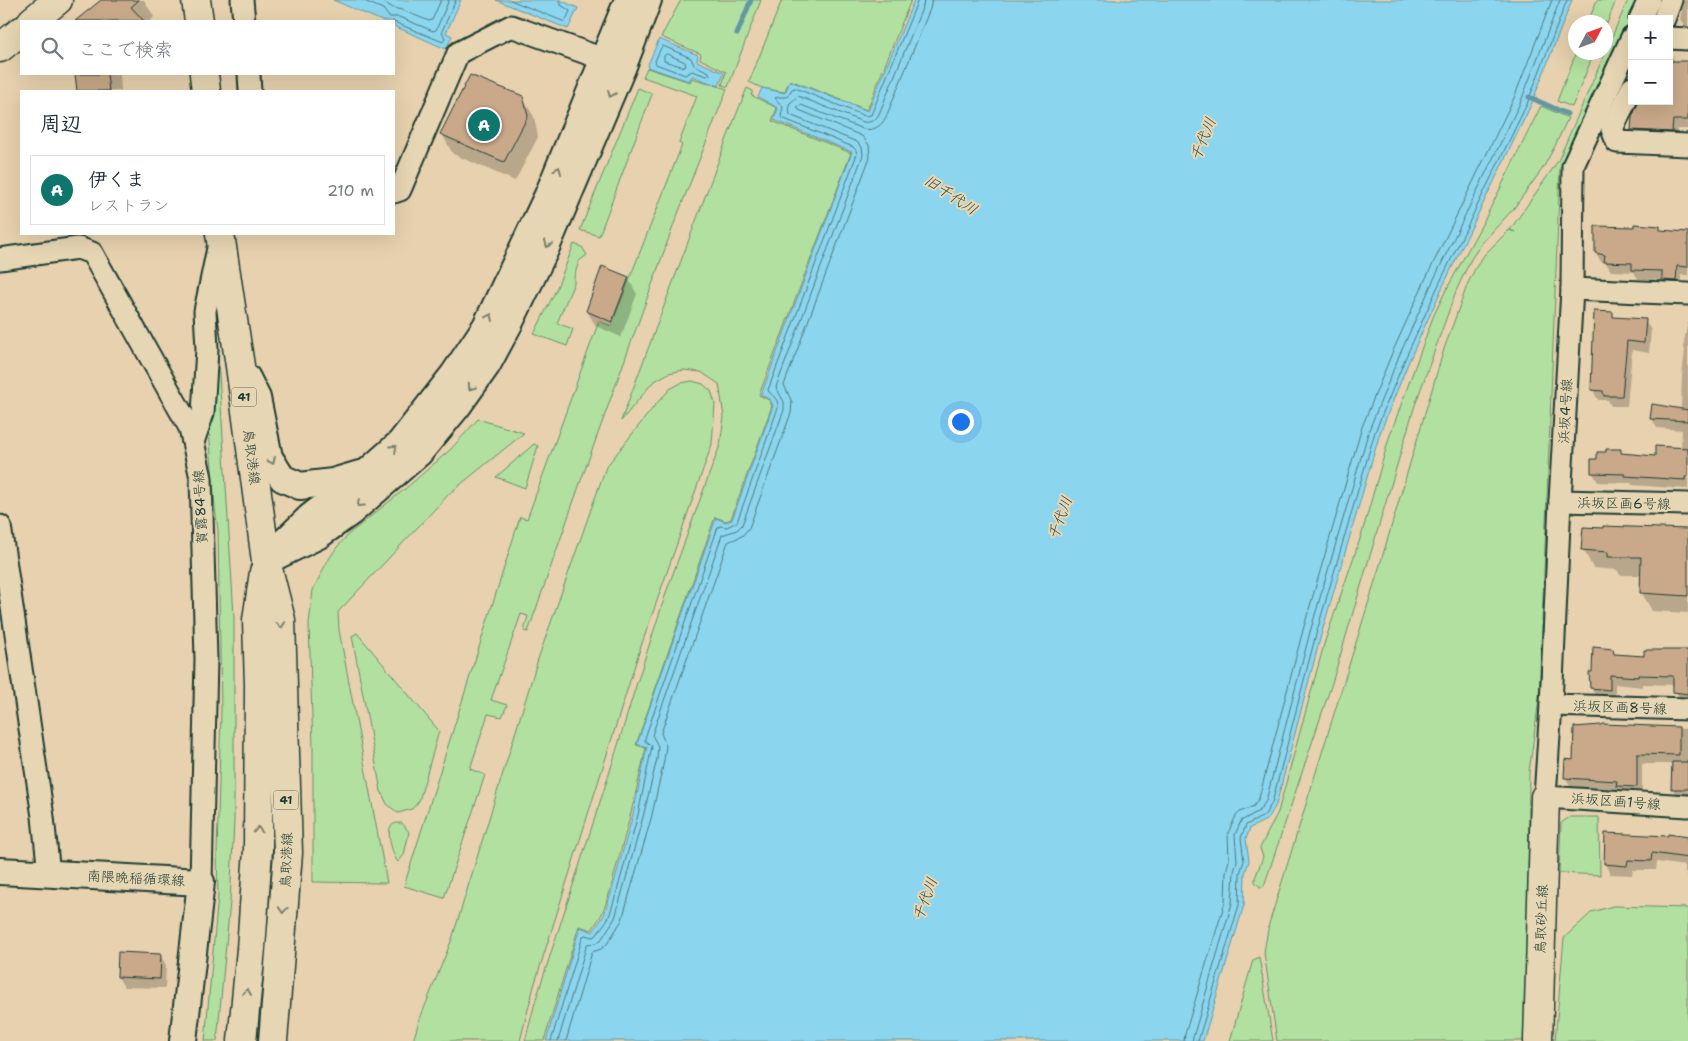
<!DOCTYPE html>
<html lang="ja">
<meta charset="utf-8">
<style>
:root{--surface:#fff;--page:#f6f6f7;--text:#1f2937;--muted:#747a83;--line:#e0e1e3;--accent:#0f766e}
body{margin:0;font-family:"Shantell Sans","Klee One",sans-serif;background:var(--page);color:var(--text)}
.controls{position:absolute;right:15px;top:15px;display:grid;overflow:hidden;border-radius:0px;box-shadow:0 5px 20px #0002}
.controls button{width:45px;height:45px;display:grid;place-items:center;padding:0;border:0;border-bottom:1px solid var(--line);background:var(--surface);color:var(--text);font:25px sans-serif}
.compass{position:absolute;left:1568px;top:15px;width:45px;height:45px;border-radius:50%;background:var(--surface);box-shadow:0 5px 20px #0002;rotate:49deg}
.you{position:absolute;left:960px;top:421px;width:18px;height:18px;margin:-12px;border:4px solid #fff;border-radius:50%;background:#1a73e8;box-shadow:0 0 0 8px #1a73e833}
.badge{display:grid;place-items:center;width:32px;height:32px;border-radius:50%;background:var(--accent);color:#fff;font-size:16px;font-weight:700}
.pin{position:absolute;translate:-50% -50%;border:2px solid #fff;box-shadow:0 1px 5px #0006}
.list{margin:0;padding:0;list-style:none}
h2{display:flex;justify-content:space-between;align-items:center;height:65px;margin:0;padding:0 20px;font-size:21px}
h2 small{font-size:16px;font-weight:400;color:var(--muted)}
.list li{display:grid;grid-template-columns:32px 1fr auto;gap:15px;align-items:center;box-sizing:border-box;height:70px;margin:0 10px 10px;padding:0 10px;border:1px solid var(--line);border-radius:0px}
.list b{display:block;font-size:19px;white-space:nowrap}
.list p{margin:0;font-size:16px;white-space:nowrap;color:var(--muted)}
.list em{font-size:16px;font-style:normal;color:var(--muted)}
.icon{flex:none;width:28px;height:28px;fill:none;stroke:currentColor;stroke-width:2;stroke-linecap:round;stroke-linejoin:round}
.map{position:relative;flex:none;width:1688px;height:1041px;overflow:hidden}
.search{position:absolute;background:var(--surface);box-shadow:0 5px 20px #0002;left:20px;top:20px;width:375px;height:55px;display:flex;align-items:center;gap:12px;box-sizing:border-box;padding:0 18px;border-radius:0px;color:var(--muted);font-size:19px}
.panel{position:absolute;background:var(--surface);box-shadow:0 5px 20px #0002;left:20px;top:90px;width:375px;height:145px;border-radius:0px}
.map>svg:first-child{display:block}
</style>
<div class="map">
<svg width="1688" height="1041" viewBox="0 0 1688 1041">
<rect width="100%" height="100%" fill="#e7d1ae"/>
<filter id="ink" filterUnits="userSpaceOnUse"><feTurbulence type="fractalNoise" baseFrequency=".02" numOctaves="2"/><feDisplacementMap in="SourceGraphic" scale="10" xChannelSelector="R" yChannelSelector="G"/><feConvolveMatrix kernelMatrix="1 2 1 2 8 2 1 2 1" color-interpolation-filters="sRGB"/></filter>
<g filter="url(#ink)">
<g fill="#b1e0a0" stroke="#688e6a">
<polygon points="681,0 761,0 728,87 722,85 726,72 700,59 701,54 661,37"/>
<polygon points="782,0 911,0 867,110 790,80 784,92 762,88 749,82"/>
<polygon points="1597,0 1616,0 1606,26 1606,22 1588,22"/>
<polygon points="1628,0 1639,0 1595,99 1560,168 1539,699 1529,772 1527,1041 1277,1041 1264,952 1269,924 1376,578 1444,349 1468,283 1476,267 1485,254 1509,230 1515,232 1510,230 1558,161"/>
<polygon points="1576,53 1594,53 1572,107 1557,101"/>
<polygon points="647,68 690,82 692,78 727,89 674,224 579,486 528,632 524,631 528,616 521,614 491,700 507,705 502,717 488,714 470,769 485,775 444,898 404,886 520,517 527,519 599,321 611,326 682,145 679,143 697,96 643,77"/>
<polygon points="638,88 652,94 599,236 580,230"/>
<polygon points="747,88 753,91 751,95 777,108 772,121 851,153 759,395 769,400 772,406 731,519 726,521 715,517 636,745 646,748 631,813 608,898 602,914 592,930 579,926 544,1041 525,1041 536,999 611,768 635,689 667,590 720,445 724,417 719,384 701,372 684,370 669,373 653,382 621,421 727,138"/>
<polygon points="1541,106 1568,118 1555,146 1543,168 1514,208 1482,243 1471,259 1456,291 1414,408 1332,683 1264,886 1260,887 1255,882 1255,878 1263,857 1260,848 1278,812 1325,641 1362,533 1389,438 1433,317 1444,294 1486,217"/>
<polygon points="574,244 582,247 587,255 579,261 574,277 574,283 557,323 573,329 567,346 534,334 556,290"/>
<polygon points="215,308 234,616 234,821 230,902 217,1041 205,1041 218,895 217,854 221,711 218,530 215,508 209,429 215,374"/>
<polygon points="692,381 703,384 711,391 715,403 712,444 640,649 534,986 520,1041 413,1041 419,1021 452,939 538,659 606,467 656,404 670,389 681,383"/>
<polygon points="478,419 524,433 450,493 338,612 339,630 387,883 313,882 313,748 309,624 313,590 327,562 337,547 350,533 405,489 451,449"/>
<polygon points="534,444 538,446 525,488 496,477"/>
<polygon points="357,633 439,731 419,801 412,809 398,813 387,804 381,791 352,636"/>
<polygon points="1570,817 1599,817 1600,875 1559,873 1561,823"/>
<path d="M397 823H402L409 832 404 855 398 862C393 857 387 834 390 828 392 824 394 824 397 823Z"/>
<polygon points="1613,906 1688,908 1688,1041 1555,1041 1564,938 1592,912"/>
<polygon points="1259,957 1273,1041 1230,1041 1253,960"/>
</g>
<g fill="#8cd5ee" stroke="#6098a4">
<polygon points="333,0 461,0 446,33 452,36 446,49 394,26 394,21 382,21"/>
<polygon points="496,0 560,0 578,8 568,29"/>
<polygon points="914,0 1572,0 1531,105 1443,286 1409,361 1380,433 1321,635 1276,805 1268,819 1250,828 1246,839 1249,861 1245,873 1244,905 1203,1041 546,1041 580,927 593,932 604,915 612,890 633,814 647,747 637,744 716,518 725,522 732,520 773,406 770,399 761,395 852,152 774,120 778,108 758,97 762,88 785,93 790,81 868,111"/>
<polygon points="659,39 698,55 697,61 724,73 719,86 692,76 689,81 647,67"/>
</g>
<g fill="#0003">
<polygon points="102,0 144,0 154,17 150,21 77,21"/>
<polygon points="1684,0 1688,0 1688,29 1686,28 1680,19"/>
<polygon points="1672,56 1675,62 1688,62 1688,129 1677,129 1677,141 1637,139 1632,130 1669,101 1669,57"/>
<polygon points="76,74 120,74 121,91 78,91"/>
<polygon points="522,97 534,117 538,137 515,181 453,154 442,134"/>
<polygon points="1659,227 1662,232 1688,233 1688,275 1681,275 1681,290 1669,290 1664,280 1638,279 1634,272 1611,271 1606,263 1601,262 1596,253"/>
<polygon points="628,278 637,294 621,337 596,326 587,311"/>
<polygon points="1595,313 1612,314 1615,319 1645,320 1651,330 1649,353 1632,350 1627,406 1611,406 1608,400 1598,400 1593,390"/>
<polygon points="1688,322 1688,489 1632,485 1631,483 1598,482 1592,472 1598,460 1620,450 1623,455 1656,457 1681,449 1682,430 1657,428 1652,419 1681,410 1682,376 1685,350 1683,347"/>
<polygon points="1688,518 1688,613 1652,611 1642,593 1642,575 1620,575 1617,570 1593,568 1583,549 1687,531"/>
<polygon points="1613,651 1616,656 1646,657 1688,652 1688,699 1680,699 1674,689 1674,685 1643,684 1643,687 1615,684 1615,700 1597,698 1591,688 1593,673"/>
<polygon points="1603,725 1688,729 1688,799 1678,798 1673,789 1673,764 1642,764 1642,796 1623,796 1620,790 1571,788 1566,778 1574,761"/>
<polygon points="1688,838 1688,877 1685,871 1685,866 1657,862 1656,870 1633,870 1632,875 1610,874 1605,864"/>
<polygon points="160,955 166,965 165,988 124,987 118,977"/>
</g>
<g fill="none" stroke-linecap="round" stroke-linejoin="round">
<g stroke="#4b7a7e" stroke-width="1">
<polyline points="362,0 383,9 389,17 399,17 433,31 436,30 449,0"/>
<polyline points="380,0 393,8 402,10 429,21 432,20 441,0"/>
<polyline points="510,0 565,22 570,11 561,5 560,0"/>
<polyline points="394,22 443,42 445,39 442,31 456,0"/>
<polygon points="663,46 691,58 694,65 709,72 710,75 707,76 692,71 685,75 656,64 655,61 661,48"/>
<polygon points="667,54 685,62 686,66 684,67 664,61 664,56"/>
<path d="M551 1041 583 936 585 935 592 937 596 936 609 917 617 891 638 815 652 746 645 741V738L718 527 720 526 727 527 737 522 778 408C779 401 774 396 769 392L768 390 857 154 856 150 853 147 782 118 781 116 783 107 775 98 778 97H787L792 89 795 88 865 116 871 115 918 0"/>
<path d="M558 1041 587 944 596 943 601 940 615 918 643 817 657 759 658 746 652 735 722 535 737 530 742 525 784 410V402L776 387 863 155 862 147 857 142 790 115 789 104 798 96 863 122C870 123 875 121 879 114L923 6 924 0"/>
<path d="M566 1041 592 952 601 949 607 944 622 920 651 819 664 761 666 746 661 733 728 542 742 536 749 528 791 413 792 402 784 385 870 157 869 145 862 136 799 110 797 107 801 105 863 129C873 131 881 127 886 117L930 9 932 0"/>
<polyline points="1184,1041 1185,1034 1225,902 1226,872 1229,860 1228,833 1236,816 1240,812 1254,806 1259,798 1303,630 1362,427 1392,353 1426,278 1514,98 1552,0"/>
<polyline points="1192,1041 1232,903 1234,872 1237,861 1235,835 1241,821 1259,811 1266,801 1310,632 1369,430 1399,356 1433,281 1521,101 1560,0"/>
<polyline points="1198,1041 1239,905 1240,873 1244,861 1241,838 1246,825 1264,816 1272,803 1316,634 1375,432 1405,359 1439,284 1527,104 1567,0"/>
</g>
<g stroke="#6098a4" stroke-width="5">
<polyline points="737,34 751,0"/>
<polyline points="1529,97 1567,114"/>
</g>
</g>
<g fill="#c9a989" stroke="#1f3d34">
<polygon points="101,0 139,0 131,7 144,21 75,21"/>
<polygon points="1669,61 1688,61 1688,120 1673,120 1672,132 1631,130 1632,117 1639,101 1669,101"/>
<polygon points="75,74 107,74 109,91 77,91"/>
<polygon points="470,75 523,96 528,116 504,162 440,134"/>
<polygon points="1634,224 1660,226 1660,230 1688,232 1688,267 1677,266 1676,281 1662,280 1662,271 1632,270 1632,263 1604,262 1605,255 1595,253 1595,226 1634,227"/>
<polygon points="602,266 629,277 612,322 586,311"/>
<polygon points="1594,311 1613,312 1613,317 1646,319 1644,343 1627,341 1622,396 1604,396 1603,391 1591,390"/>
<polygon points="1652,404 1688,410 1688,421 1650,419"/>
<polygon points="1655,446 1688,448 1688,477 1685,477 1685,480 1625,476 1625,474 1591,473 1591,459 1597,459 1597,452 1606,452 1606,449 1621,449 1621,453 1655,456"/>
<polygon points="1603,526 1688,529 1688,596 1640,593 1641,557 1608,557 1608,552 1581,550 1583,527 1603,528"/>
<polygon points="1593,647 1613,649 1614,654 1644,656 1644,650 1688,650 1688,694 1673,692 1673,676 1638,675 1638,677 1610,675 1610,690 1590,688 1589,672 1592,672"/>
<polygon points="1602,724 1679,727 1679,755 1637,754 1637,787 1616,786 1617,781 1564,778 1565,759 1573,760 1574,727 1601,725"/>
<polygon points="1672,762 1688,762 1688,789 1671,789"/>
<polygon points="1605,833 1668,836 1668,834 1688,837 1688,858 1652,853 1651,861 1628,860 1627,866 1604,864"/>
<polygon points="118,952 161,954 160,979 117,977"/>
</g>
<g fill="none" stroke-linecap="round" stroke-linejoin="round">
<g stroke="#1f3d34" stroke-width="25">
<g id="minor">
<polyline points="242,0 244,21"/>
<polyline points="1640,19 1649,0"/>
<polyline points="1664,19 1671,0"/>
<polyline points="1632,37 1573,166 1572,289 1560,501 1551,705 1545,797 1688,806"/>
<polyline points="1669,38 1688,39"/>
<polyline points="249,74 250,91"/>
<polyline points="1632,88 1612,129 1617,142 1688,145"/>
<polyline points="394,192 400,190 458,53 511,26 617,64"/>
<polyline points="0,259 78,248 92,253 190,428 201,478 206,659 201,882"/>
<polyline points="1572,289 1688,294"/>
<polyline points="193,442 203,413 207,349 205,311 218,248"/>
<polyline points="1560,501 1688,504"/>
<polyline points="0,526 43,817 49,874"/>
<polyline points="1551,705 1688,709"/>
</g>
</g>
<g stroke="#1f3d34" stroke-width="30">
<g id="tertiary">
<polyline points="247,378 257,398 269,457 282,478 300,486 333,482 360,474"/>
<polyline points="280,546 310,517 356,482 400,443 454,374 486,326 548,195 628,0"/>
<polyline points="266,561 319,535 351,512 419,453 457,407 487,365 510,322 545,250 623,66 648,0"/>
<polyline points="0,871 201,882 183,1041"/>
</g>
</g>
<g stroke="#1f3d34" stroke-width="31">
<g id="secondary">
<polyline points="32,21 58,0"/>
<polyline points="0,48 21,31"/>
<polyline points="1538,1041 1545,797"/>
</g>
</g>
<g stroke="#1f3d34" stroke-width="31">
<g id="primary">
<polyline points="196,0 199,21"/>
<polyline points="204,74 206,91"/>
<polyline points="220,234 240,366 266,561 281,620 288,853 273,1041"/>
<polyline points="242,1041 251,949 258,850 259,685 257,620 264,572"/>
</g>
</g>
<use href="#minor" stroke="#e7d6b3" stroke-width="21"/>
<use href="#tertiary" stroke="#e7d6b3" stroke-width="26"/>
<use href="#secondary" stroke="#e7d6b3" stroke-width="28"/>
<use href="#primary" stroke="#e7d6b3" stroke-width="28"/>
</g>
<defs><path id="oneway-chevron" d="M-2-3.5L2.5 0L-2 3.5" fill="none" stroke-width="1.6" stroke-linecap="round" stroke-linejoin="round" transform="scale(1.25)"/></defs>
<g stroke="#79826d">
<use href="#oneway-chevron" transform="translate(611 94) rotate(113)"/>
<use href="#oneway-chevron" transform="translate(558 170) rotate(-68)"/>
<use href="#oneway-chevron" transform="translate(548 244) rotate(113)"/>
<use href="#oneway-chevron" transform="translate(490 317) rotate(-65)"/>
<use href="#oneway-chevron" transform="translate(471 387) rotate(125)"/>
<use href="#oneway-chevron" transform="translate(394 448) rotate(-43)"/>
<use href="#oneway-chevron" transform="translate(272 461) rotate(64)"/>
<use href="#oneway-chevron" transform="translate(360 504) rotate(138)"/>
<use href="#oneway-chevron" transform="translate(281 625) rotate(86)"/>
<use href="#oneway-chevron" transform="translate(258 830) rotate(-90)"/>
<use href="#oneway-chevron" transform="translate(283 910) rotate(94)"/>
<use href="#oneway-chevron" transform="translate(247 992) rotate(-84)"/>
</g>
</g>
<g text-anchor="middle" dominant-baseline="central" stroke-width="4" stroke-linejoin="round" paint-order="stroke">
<g fill="#e7d6b3" stroke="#5b6b5a" stroke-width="1">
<rect x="231.5" y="387.5" width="25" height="19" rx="4"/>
<rect x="273.5" y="790.5" width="25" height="19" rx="4"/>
</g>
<g font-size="12" font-weight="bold" fill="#1f3d34">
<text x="244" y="397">41</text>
<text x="286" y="800">41</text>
</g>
<g font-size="14" fill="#1f3d34" stroke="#e7d6b3">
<text transform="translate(1565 411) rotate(-87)">浜坂4号線</text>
<text transform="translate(252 457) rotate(83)">鳥取港線</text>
<text transform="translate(1624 503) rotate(1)">浜坂区画6号線</text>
<text transform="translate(200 507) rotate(-93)">賀露84号線</text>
<text transform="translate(1620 707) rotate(2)">浜坂区画8号線</text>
<text transform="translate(1616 801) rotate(4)">浜坂区画1号線</text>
<text transform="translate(286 860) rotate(-88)">鳥取港線</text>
<text transform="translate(136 878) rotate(3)">南隈晩稲循環線</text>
<text transform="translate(1541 919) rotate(-88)">鳥取砂丘線</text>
</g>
<g font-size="15" font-style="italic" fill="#2a4c47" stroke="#e7d6b3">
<text transform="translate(1203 139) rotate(-68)">千代川</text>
<text transform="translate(951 195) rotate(33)">旧千代川</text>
<text transform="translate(1060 518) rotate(-70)">千代川</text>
<text transform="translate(925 899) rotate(-70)">千代川</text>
</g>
</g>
</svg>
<div class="controls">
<button>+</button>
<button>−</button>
</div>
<svg class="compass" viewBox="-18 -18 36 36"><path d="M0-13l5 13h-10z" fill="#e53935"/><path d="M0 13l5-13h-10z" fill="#747a83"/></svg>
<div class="you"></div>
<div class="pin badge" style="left:484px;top:125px">A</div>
<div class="search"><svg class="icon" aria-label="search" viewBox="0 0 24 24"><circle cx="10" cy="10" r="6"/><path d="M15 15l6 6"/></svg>ここで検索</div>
<section class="panel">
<h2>周辺<small></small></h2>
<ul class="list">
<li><span class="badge">A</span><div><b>伊くま</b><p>レストラン</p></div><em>210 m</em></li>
</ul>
</section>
</div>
